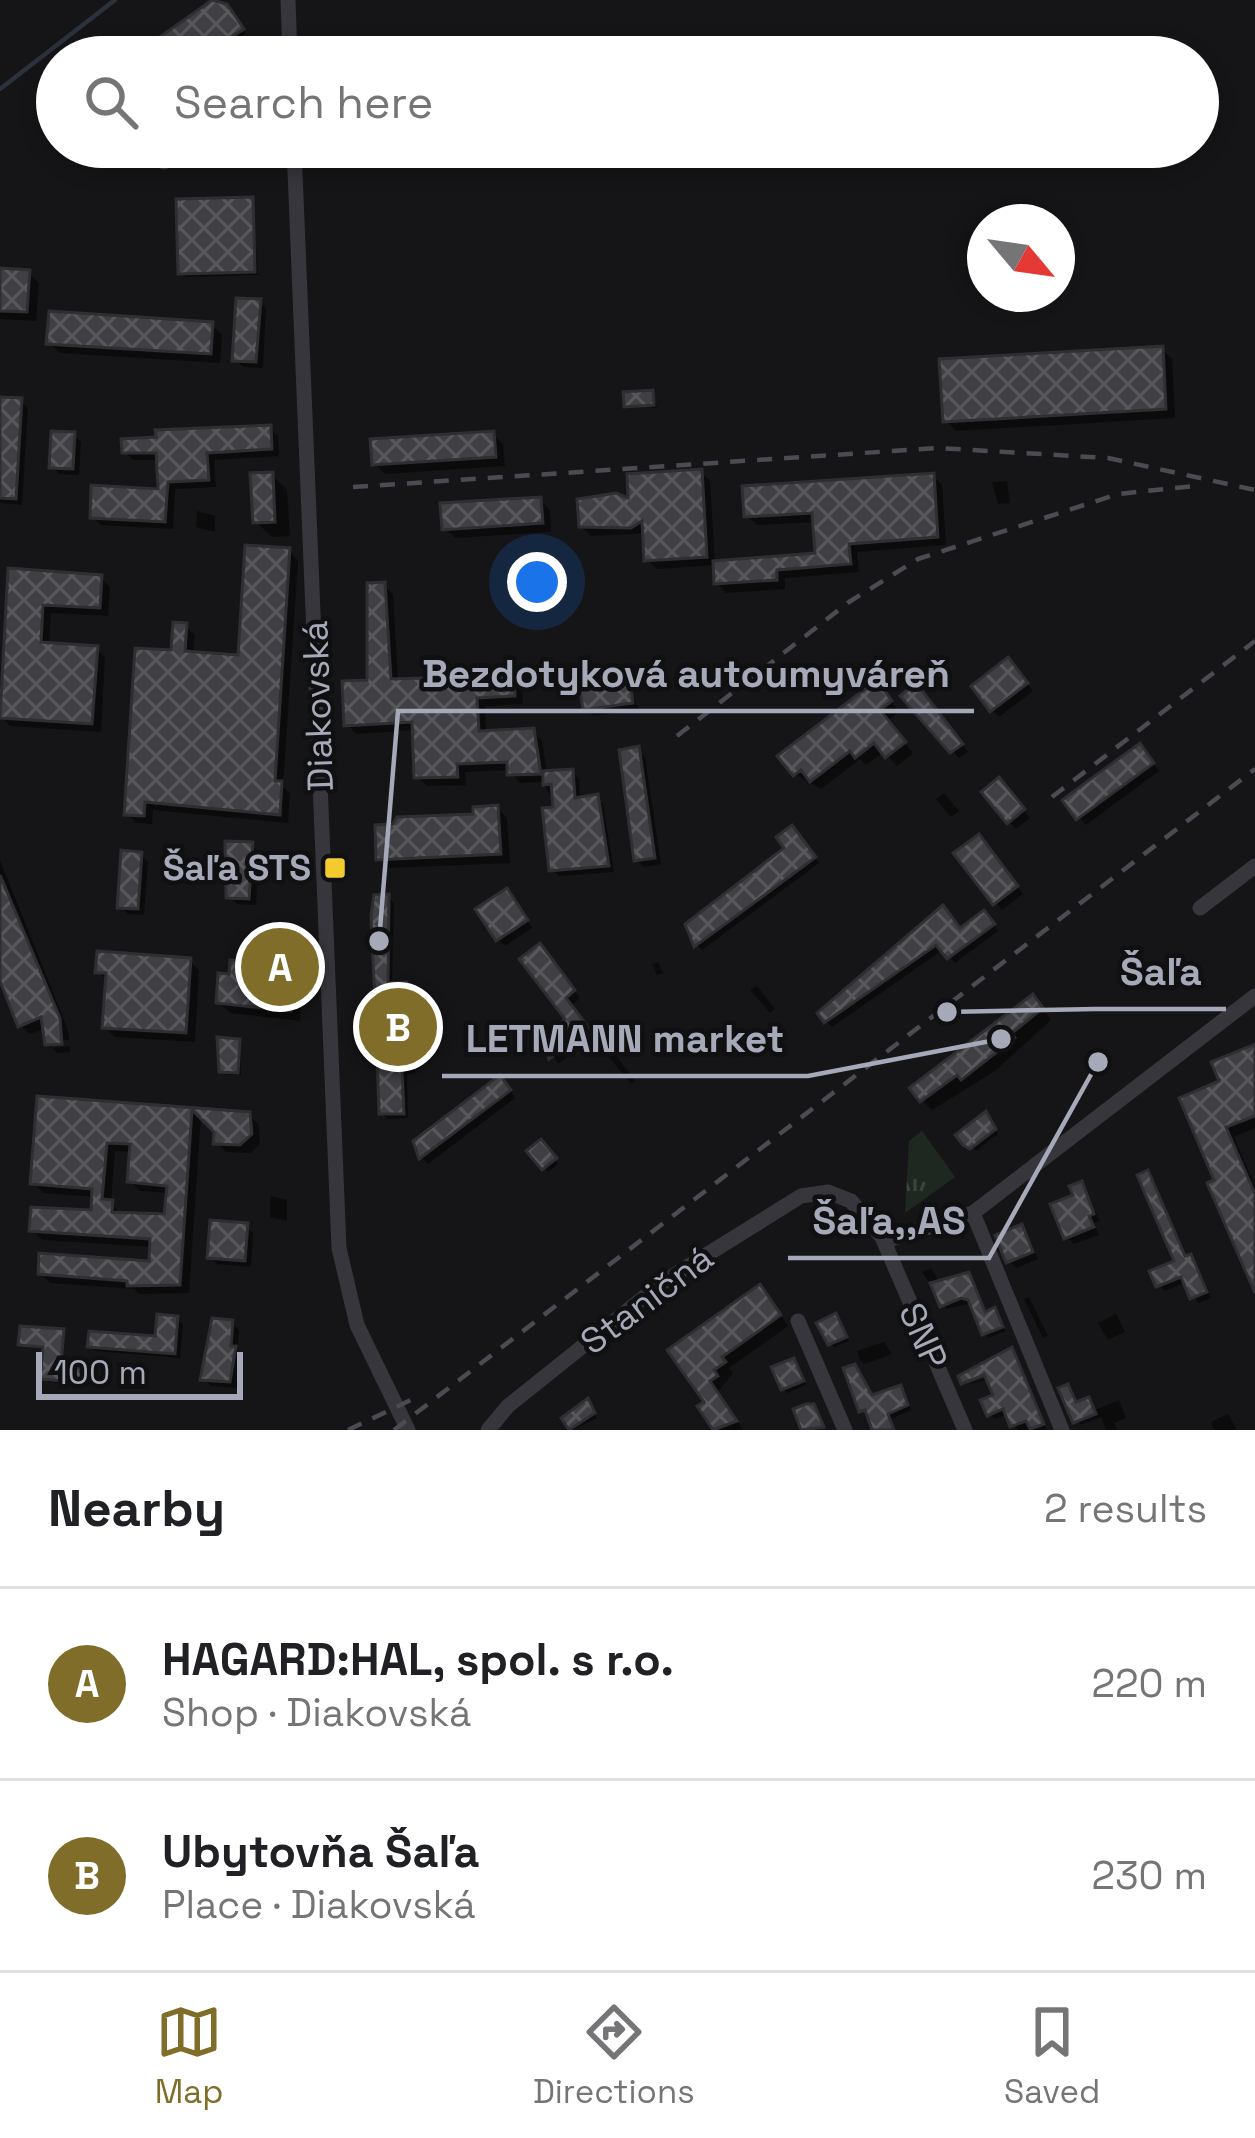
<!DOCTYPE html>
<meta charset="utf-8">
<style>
:root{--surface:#fff;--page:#f6f6f6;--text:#202124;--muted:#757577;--line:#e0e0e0;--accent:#7f6d29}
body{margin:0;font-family:"Space Grotesk",sans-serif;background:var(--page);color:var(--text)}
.compass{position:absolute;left:967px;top:204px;width:108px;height:108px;border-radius:50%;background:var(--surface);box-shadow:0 6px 18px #0003;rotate:119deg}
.scale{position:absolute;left:36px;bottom:30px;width:207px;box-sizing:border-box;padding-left:12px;border:6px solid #a6a9b7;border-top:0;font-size:33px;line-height:42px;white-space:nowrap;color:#a6a9b7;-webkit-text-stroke:9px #101012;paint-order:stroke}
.you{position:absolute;left:537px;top:582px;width:42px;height:42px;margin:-30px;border:9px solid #fff;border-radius:50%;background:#1a73e8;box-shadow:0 0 0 18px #1a73e833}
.badge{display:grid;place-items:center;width:78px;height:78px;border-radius:50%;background:var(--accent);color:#fff;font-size:39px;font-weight:700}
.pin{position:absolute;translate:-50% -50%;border:6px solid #fff;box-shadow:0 3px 12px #0006}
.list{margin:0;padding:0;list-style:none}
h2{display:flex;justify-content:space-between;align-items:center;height:156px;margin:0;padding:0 48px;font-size:51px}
h2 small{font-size:39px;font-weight:400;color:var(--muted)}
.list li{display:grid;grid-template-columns:78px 1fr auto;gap:36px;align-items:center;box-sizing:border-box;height:192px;padding:0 48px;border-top:3px solid var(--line)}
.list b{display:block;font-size:45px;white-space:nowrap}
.list p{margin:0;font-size:39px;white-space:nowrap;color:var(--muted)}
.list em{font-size:39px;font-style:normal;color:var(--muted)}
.icon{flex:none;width:66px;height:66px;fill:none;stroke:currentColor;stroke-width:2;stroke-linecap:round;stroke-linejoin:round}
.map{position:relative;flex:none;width:1255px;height:1430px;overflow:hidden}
.search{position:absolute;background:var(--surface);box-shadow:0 6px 18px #0003;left:36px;right:36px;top:36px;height:132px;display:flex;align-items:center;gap:30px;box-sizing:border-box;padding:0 42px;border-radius:66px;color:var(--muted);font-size:45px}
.sheet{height:540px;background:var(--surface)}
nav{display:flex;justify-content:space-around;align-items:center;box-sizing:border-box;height:168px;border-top:3px solid var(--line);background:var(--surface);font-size:33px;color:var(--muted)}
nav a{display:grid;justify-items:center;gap:6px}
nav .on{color:var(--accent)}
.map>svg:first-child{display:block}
</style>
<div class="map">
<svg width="1255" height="1430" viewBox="0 0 1255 1430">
<defs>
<pattern id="park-tufts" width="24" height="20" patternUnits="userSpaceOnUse" patternTransform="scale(3)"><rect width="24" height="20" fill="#1f2721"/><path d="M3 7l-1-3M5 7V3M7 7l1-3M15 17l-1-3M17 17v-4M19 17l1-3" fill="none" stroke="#3d443f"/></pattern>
<pattern id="building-cross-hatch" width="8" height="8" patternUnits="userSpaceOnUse" patternTransform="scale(3)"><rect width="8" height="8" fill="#3f3f44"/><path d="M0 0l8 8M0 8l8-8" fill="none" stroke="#58585d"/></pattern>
</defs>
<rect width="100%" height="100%" fill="#151517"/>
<polygon fill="url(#park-tufts)" points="922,1131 955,1177 905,1213 909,1141"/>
<g fill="#0007" fill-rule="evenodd">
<polygon points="218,0 246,34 208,57 158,57 151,46"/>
<polygon points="252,200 258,275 185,277 181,273"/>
<polygon points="0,271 29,273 39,283 36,321 0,319"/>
<polygon points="259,302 266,309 263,368 243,367 235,359"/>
<polygon points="212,325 222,335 220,363 60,353 50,343"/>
<polygon points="1161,349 1172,359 1175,418 956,431 946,421"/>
<polygon points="652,393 657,408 627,405"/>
<polygon points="0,400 20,401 28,408 22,505 0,503"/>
<polygon points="269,428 278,436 279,456 214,460 216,487 175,489 173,529 101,525 93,517 161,492 160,460 133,460 125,452"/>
<polygon points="493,434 503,444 505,466 385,474 375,464"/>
<polygon points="74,435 81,442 79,475 59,474 52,467"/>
<polygon points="701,472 710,481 715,564 818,556 815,522 757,525 747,516 933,476 942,485 946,545 857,552 859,572 785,578 785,589 726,593 717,583 716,565 657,569 647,560 646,533 591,536 581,526"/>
<polygon points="272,475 287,490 290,536 272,537 256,522"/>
<polygon points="1007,481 1010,503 998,504 992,482"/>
<polygon points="540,500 550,510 551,532 455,538 445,528"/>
<polygon points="197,511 215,516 215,532 196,527"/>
<polygon points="289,551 298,561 283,787 290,793 288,823 153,810 152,824 136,823 127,813 185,626 195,635 193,655 241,658"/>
<polygon points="11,572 101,578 110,587 108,616 51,613 49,646 96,648 105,658 101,732 10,726 1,716"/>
<polygon points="384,585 393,594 398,682 513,678 522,687 523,704 485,706 486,734 533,732 542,741 547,773 572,772 579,779 580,800 597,797 603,804 614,872 559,876 552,869 556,810 544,782 519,783 510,770 465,772 466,785 427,786 417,777 415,730 356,734 347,724 370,683"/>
<polygon points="1015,668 1033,691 999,717 992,710"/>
<polygon points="629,686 639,710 593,716 586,709"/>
<polygon points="886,694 899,712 887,721 913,753 897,766 884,752 866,765 860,759 821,789 795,774"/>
<polygon points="923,694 968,752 959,758 904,696"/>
<polygon points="638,750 645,757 661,864 644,867 636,860"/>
<polygon points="1146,754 1159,771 1086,825 1079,818"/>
<polygon points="1006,788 1030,818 1016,829 1009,822"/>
<polygon points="944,793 959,811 951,817 936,799"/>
<polygon points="497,808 507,818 510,863 389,868 379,858"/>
<polygon points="797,834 819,863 702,950 690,937"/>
<polygon points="252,845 259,852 256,905 237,904 229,897"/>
<polygon points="985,845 1023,894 1002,910 957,853"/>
<polygon points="141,855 148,862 144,915 128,914 121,907"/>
<polygon points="0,860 68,1030 69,1040 52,1041 52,1048 70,1046 70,1052 57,1053 48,1044 46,1028 30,1034 20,1025 0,973"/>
<polygon points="388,897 394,903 392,986 412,991 415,1073 407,1074 408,1118 388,1119 382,1113 392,1054 390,1006 378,1001"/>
<polygon points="513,899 532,928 505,946 498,939"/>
<polygon points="943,909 961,931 989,920 998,931 955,963 944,949 832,1027 826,1021"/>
<polygon points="546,954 580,998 571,1006 594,1037 558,1064 545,1039 569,1020"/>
<polygon points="189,960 199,970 195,1042 115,1037 105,1027 108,981 98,971"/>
<polygon points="292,962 303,973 300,1021 230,1013 219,1002"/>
<polygon points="658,962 663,973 657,975 652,964"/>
<polygon points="757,986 775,1009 770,1013 750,990"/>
<polygon points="1043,1008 1051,1020 995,1071 932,1110 922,1100"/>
<polygon points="239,1042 241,1075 226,1075 221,1070"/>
<polygon points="1255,1047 1255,1128 1234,1137 1255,1186 1255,1286 1218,1181 1223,1083"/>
<polygon points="613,1052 636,1081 631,1084 608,1056"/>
<polygon points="507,1086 515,1098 428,1164 422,1158 417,1142"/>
<path d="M40 1099 249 1115 259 1125 260 1144 250 1153 226 1152 216 1143 217 1131 201 1115 189 1293 139 1294 134 1289 50 1283 41 1273 152 1265 153 1247 42 1240 32 1230 93 1214 95 1197 43 1193 34 1183ZM115 1151 132 1152 130 1181 140 1191 169 1193 167 1217 121 1215 111 1202Z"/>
<polygon points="986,1115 998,1134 976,1151 960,1135"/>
<polygon points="540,1143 558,1164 548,1172 530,1152"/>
<polygon points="1147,1173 1187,1258 1196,1263 1211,1298 1198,1303 1186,1282 1165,1291 1159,1285 1178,1262"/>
<polygon points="1081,1185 1100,1221 1094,1223 1099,1235 1074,1244 1067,1237"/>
<polygon points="270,1196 287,1200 287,1221 270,1217"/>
<polygon points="246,1226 253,1233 251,1267 217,1264 210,1257"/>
<polygon points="1021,1227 1038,1259 1016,1268 1009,1261"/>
<polygon points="931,1268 940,1283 968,1275 986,1314 995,1311 1005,1331 988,1338 972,1303 947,1309 922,1272"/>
<polygon points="769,1297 788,1326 729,1368 733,1373 718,1392 743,1430 717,1430 701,1407 708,1403 671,1350"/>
<polygon points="1029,1297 1048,1336 1043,1338 1024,1299"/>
<polygon points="1116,1314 1125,1332 1108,1340 1098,1323"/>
<polygon points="836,1317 849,1341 834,1347 830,1343"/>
<polygon points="177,1319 183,1325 180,1358 96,1351 90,1346 158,1340"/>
<polygon points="231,1323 239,1330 237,1352 242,1356 237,1388 211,1386 204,1379"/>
<polygon points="63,1332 64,1369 84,1371 87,1386 48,1382 46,1350 21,1344"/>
<polygon points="884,1342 892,1354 865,1364 860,1360 857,1351"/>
<polygon points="1011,1351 1016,1356 1047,1430 1018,1430 1008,1414 995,1419 990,1414 997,1396 990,1379 967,1385 999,1372"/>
<polygon points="794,1362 806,1385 787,1393 783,1389"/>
<polygon points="847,1370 873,1398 900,1388 905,1393 911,1410 891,1419 895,1430 872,1430"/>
<polygon points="1067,1387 1077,1405 1088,1400 1095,1410 1119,1400 1126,1418 1114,1423 1117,1430 1106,1430 1101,1417 1080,1425"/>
<polygon points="588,1402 597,1418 573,1430 565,1419"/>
<polygon points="1228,1414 1237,1430 1214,1430 1211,1422"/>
</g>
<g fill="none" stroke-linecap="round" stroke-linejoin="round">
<polyline stroke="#2b323b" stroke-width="4.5" points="0,89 115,0"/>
</g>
<g fill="url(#building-cross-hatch)" stroke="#2f2f33" stroke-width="3" fill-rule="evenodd">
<polygon points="212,0 227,4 244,29 200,57 155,57 147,46"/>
<polygon points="253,197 255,272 178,274 176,199"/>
<polygon points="0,268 30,270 27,312 0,311"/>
<polygon points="236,298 261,299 256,362 232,361"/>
<polygon points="49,311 213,322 211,354 46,344"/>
<polygon points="1163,346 1166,409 943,422 939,359"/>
<polygon points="653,390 654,405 624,407 623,392"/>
<polygon points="0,397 22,398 16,499 0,498"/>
<polygon points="271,425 272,449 207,453 209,480 168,482 165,522 90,518 91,485 158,489 156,453 122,453 121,439 156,437 155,430"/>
<polygon points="51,431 75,432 73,469 49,468"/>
<polygon points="494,431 496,457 372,465 370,439"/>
<polygon points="702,469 707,557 644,561 642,521 631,528 579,527 577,499 616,493 628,498 627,474"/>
<polygon points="273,472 275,522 253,523 250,473"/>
<polygon points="934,473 938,537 849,544 851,564 777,570 777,580 714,584 713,561 815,553 812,513 744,517 742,486"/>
<polygon points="541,497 543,523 442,530 440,503"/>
<polygon points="245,545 290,548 275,781 282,781 280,815 145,802 144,816 124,815 135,648 171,650 173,622 187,623 185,651 238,655"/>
<polygon points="8,568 102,575 100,608 43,605 41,642 98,646 92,724 0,718"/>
<polygon points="385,582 391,679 514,675 515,696 477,698 479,731 534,728 541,774 507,775 507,762 457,764 458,777 414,778 412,722 344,726 342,681 367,680 367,583"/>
<polygon points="1008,657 1028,683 990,712 971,686"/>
<polygon points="877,680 892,701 880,710 906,742 885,758 874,743 855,758 850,751 810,782 801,770 793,776 777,756"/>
<polygon points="630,682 633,703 583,710 580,690"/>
<polygon points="916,683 963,744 950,753 900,696"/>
<polygon points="1140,743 1154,763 1076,820 1062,800"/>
<polygon points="639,746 655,858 634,861 619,750"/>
<polygon points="573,769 575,798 598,794 609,866 549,871 542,808 553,807 551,784 543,785 543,771"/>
<polygon points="999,777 1025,809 1007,824 981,792"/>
<polygon points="498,805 501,854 376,860 375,825 393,824 397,817 473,814 473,807"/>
<polygon points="792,825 816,857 694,947 685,924 784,848 776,837"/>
<polygon points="979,834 1018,886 993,905 953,853"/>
<polygon points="225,841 253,842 249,899 226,898"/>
<polygon points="121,850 142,852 138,909 117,908"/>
<polygon points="0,875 60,1018 62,1044 45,1045 41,1017 18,1027 0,981"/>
<polygon points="507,888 528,920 496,941 475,909"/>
<polygon points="389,894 388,983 407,982 411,1069 402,1069 404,1114 379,1114 377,1052 389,1051 386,1002 375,1002 371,916 374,895"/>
<polygon points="943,905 960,928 984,910 995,924 947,959 936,945 824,1023 817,1013"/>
<polygon points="540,943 575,990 566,998 589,1028 549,1059 541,1038 565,1019 519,959"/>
<polygon points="97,951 191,958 186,1033 102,1028 106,973 95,973"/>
<polygon points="260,957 294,959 291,1011 216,1003 218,973 229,974 230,960 260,962"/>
<polygon points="1033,994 1043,1008 1012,1033 1015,1038 961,1080 957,1075 920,1102 909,1088"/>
<polygon points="217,1037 240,1039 238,1073 219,1072"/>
<polygon points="1255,1044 1255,1116 1226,1127 1255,1194 1255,1293 1207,1183 1214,1180 1179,1098 1219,1081 1211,1062"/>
<polygon points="500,1075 511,1090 419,1159 413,1141"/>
<path d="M37 1096 250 1112 252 1134 240 1145 213 1144 214 1132 192 1110 180 1285 127 1286V1281L38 1274 39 1253 149 1261 150 1239 29 1231 31 1207 91 1210 92 1189 30 1184ZM107 1143 130 1144 127 1182 167 1186 164 1214 112 1212 113 1200 102 1199Z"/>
<polygon points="986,1111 996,1129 970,1149 963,1145 955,1135"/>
<polygon points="541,1139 557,1158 542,1170 526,1151"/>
<polygon points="1148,1170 1185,1256 1191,1254 1207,1292 1190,1299 1181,1277 1156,1287 1149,1271 1174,1261 1137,1175"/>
<polygon points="1082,1181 1094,1214 1089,1216 1094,1227 1064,1239 1050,1204 1073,1195 1069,1186"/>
<polygon points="210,1220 248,1223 245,1261 207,1258"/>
<polygon points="1022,1224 1033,1252 1006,1263 995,1235"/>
<polygon points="969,1272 985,1312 995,1307 1003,1327 982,1335 968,1300 961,1298 940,1307 930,1283"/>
<polygon points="760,1284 781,1315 722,1357 726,1362 714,1370 718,1376 710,1381 737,1421 713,1430 697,1406 704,1402 667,1350"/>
<polygon points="836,1313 847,1337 828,1345 816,1323"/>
<polygon points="157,1314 178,1316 175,1354 87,1347 89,1331 155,1336"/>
<polygon points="212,1318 233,1320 231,1346 236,1346 230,1382 200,1380"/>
<polygon points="20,1326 64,1329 61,1366 85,1368 84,1383 40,1379 43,1347 18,1345"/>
<polygon points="1012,1347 1044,1424 1030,1429 1026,1421 1010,1427 1003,1409 987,1416 980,1400 993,1395 984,1375 961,1384 958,1376"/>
<polygon points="794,1358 804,1381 781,1390 771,1367"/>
<polygon points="855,1364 872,1395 901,1385 908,1405 888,1414 894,1430 872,1430 865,1410 859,1412 843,1368"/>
<polygon points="1068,1384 1076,1402 1089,1397 1096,1414 1073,1423 1058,1388"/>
<polygon points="588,1398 595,1413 569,1430 561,1418"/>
<polygon points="806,1404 814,1404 824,1427 801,1430 793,1409"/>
</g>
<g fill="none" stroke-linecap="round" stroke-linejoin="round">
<g stroke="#36363c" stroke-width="15">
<polyline points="288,0 290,57"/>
<polyline points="294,147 339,1248 357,1325 408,1430"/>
<polyline points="164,162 183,147"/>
<polyline points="1200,908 1255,866"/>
<polyline points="973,1213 1062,1430"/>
<polyline points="885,1241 973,1213 1255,996"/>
<polyline points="798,1321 845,1430"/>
<polyline points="488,1430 508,1406 663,1282 801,1196 828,1192 851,1201 882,1237 965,1430"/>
</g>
<g stroke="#4b4c53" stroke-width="4.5" stroke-dasharray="15 12" stroke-linecap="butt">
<polyline points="353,487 938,448 1108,458 1255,490"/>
<polyline points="677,736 849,602 918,559 1118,494 1195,486"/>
<polyline points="1052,797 1255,641"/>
<polyline points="348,1430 413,1399"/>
<polyline points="394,1430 1255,769"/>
</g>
</g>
<rect fill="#f4cb2f" stroke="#101012" stroke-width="4.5" x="323" y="856" width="24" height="24" rx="6"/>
<g text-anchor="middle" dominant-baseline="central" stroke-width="9" stroke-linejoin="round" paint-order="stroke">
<g font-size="36" fill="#a6a9b7" stroke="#101012">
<text transform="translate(318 706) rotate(-92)">Diakovská</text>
<text transform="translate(647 1300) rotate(-37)">Staničná</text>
<text transform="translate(923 1336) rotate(66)">SNP</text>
</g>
<g font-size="36" font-weight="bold" fill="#a6a9b7" stroke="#101012" text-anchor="end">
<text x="311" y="868">Šaľa STS</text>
</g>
</g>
<path fill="none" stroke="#a6a9b7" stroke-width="4.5" d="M379 941L398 711H974M947 1012L1096 1009H1226M1001 1039L808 1076H442M1098 1062L989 1258H788"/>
<g fill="#a6a9b7" stroke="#101012" stroke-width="4.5">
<circle cx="379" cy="941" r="12"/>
<circle cx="947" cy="1012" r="12"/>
<circle cx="1001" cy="1039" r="12"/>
<circle cx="1098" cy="1062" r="12"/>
</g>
<g font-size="39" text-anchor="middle" font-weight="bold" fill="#a6a9b7" stroke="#101012" stroke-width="9" stroke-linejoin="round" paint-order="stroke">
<text x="686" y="687">Bezdotyková autoumyváreň</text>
<text x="1161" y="985">Šaľa</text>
<text x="625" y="1052">LETMANN market</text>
<text x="889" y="1234">Šaľa,,AS</text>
</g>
</svg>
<svg class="compass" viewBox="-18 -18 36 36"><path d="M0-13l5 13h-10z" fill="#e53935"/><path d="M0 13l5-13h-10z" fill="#757577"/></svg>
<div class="scale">100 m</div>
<div class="you"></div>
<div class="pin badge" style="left:280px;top:967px">A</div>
<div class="pin badge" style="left:398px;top:1027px">B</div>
<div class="search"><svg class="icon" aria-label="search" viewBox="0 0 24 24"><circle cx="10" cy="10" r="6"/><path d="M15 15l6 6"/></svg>Search here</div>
</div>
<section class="sheet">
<h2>Nearby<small>2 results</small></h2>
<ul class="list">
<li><span class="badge">A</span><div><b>HAGARD:HAL, spol. s r.o.</b><p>Shop · Diakovská</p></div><em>220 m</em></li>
<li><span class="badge">B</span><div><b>Ubytovňa Šaľa</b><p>Place · Diakovská</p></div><em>230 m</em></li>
</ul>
</section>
<nav>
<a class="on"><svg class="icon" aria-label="map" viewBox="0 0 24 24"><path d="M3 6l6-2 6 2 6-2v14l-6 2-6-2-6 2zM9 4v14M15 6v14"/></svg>Map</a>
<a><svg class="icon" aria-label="directions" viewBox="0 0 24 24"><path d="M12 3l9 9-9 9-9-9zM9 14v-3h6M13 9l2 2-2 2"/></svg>Directions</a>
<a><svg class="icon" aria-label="saved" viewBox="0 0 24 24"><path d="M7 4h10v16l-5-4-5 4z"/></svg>Saved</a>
</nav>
